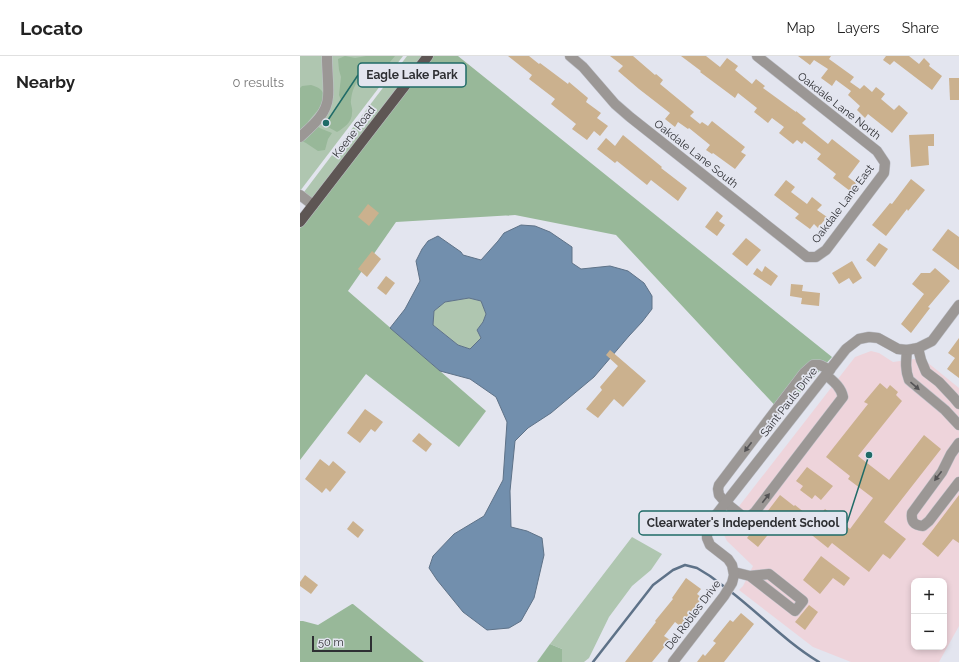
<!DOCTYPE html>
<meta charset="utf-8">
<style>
:root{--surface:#fff;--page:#f6f6f6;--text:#222;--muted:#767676;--line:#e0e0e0}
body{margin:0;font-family:Raleway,sans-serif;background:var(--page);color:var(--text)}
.controls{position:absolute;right:12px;bottom:12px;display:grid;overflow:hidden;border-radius:8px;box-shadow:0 2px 6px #0003}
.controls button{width:36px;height:36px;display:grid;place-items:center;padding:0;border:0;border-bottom:1px solid var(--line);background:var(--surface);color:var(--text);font:20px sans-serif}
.scale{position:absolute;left:12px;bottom:10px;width:60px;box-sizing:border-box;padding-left:4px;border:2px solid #2e2f33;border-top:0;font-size:11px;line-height:14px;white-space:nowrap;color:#2e2f33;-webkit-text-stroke:3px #e3e5ef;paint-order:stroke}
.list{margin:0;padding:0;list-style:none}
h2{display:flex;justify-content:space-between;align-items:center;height:52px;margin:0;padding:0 16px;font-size:17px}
h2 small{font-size:13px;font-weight:400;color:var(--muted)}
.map{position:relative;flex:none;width:659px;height:606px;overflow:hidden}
header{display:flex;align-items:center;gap:24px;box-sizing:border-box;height:56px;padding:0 20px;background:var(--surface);border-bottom:1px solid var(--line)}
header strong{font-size:19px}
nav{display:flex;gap:22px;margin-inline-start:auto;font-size:14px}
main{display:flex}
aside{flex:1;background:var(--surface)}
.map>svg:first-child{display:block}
</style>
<header>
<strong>Locato</strong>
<nav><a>Map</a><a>Layers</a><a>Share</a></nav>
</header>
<main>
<aside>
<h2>Nearby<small>0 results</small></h2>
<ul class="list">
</ul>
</aside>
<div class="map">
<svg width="659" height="606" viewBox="0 0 659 606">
<rect width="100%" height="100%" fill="#e3e5ef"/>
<path fill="#eed4db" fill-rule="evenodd" d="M571 295 579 297 593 306 622 302 659 332V570L639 606H551L513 591 439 534 443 530 453 510 427 485 423 477 426 467 555 301ZM614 525H644V591H614Z"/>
<g fill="#afc6b0">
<polygon points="0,0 103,0 0,135"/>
<polygon points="107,0 122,0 13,143 4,136"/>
<polygon points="169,242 181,245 186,258 183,266 177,274 181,282 170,293 158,289 133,269 134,255 145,246"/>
<polygon points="332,481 362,498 351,514 332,530 309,561 289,602 284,606 262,606 262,593 250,588"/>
</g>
<g fill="#98b899">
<path d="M45 0 55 2 66 0H95L90 6 89 15 84 20 61 21C55 28 52 34 51 44 50 48 53 52 52 57 52 66 44 72 37 76L28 71 26 64 35 55 41 44 39 39 41 21 39 14 38 3Z"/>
<polygon points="133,0 158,0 532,301 482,357 316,179 215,159 96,166 48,235 186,355 159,391 66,318 0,404 0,172"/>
<path d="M11 29C14 30 18 31 20 33 32 44 14 57 8 66L22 73 32 77 28 83 25 94 18 95 6 87 0 84V32L2 30Z"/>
<polygon points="52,548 53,548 124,606 0,606 0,565 3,565 18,569"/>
<polygon points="250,588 262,593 262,606 237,606"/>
</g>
<path fill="#728fad" stroke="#5e7288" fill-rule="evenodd" d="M221 169 235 170 250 176 272 191V207L281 213 310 210 328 215 344 227 352 240V253L342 266 329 280 294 321 251 357 228 372 215 385 210 435 211 471 227 475 242 482 244 499 234 542 221 565 209 572 187 574 163 556 137 524 129 512 133 500 154 478 184 460 203 424 207 366 196 341 170 323 140 315 90 272 105 253 120 225 116 205 122 193 128 185 138 180 161 196 163 199 181 204 198 185 204 177ZM169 242 181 245 186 258 183 266 177 274 181 282 170 293 158 289 133 269 134 255 145 246Z"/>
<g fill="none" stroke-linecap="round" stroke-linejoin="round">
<g stroke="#5e7288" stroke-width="2.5">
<path d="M430 535C460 558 487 587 519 606"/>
<polyline points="293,606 353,529 373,514 385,509 397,512 410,520 426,532"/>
</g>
</g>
<g fill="#cbb18e">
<polygon points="208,0 229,0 239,8 240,7 268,28 269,26 288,42 286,46 301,57 297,62 308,70 300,80 294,75 287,84 272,73 276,68 251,48 255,43 229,23 232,19"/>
<polygon points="310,0 333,0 355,19 356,18 363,24 360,28 394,56 390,60 400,68 402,66 408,70 412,65 445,91 441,96 446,99 435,113 413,97 412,98 406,94 410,89 389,72 388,73 378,66 375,71 365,63 370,57 339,33 318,15 323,10"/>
<polygon points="381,0 406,0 420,11 427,2 438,10 435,14 452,28 456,23 465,30 463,32 496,56 496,55 506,63 502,67 512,75 528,88 532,83 560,105 548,121 556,127 550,135 533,122 536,118 517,103 521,98 504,85 502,88 497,84 493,88 479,77 484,71 472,62 468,67 454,56 457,52 438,37 435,42 400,16 401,15"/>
<polygon points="498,0 531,0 529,3 554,21 550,26 560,33 564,29 572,36 576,31 585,38 581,43 594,54 599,49 608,57 592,77 568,58 565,62 557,54 560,50 548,39 551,35 536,24 532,30 521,22 528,13 514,4 510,9"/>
<polygon points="586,0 609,0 619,8 624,2 630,8 629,10 642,20 632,34 594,5 590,9 583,4"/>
<polygon points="649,22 659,22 659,44 650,44"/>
<polygon points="634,78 634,90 628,90 629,109 611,111 609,79"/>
<polygon points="323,79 362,111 361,112 387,132 378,145 351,124 347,129 317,105 315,107 297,93 306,82 315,90"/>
<polygon points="611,123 625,134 608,155 607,153 586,180 572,169 590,147 592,148"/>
<polygon points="486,124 495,131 491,136 507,148 512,141 522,149 517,154 527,161 518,172 514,168 510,173 495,162 499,158 474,139"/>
<polygon points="68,148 79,157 69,170 58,161"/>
<polygon points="417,155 423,160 419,165 425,169 417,180 405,171"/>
<polygon points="648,173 659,181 659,214 632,194"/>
<polygon points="446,182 461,194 447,210 432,198"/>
<polygon points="579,187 588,193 575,211 566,204"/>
<polygon points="72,195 81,203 67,221 58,213"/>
<polygon points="552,205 562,222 553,228 549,222 539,228 532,217"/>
<polygon points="465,210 478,220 471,230 453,218 457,212 462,216"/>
<polygon points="635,212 650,225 628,251 630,252 611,277 601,268 624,238 612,228 621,217 630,217"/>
<polygon points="86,220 95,227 86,239 77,232"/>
<polygon points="491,228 503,229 502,235 520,237 519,250 501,248 502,242 490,240"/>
<polygon points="659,282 659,322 647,313 655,302 648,297"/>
<polygon points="310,294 346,325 323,351 314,343 298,362 286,353 302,334 300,331 318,310 306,299"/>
<polygon points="580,327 587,333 590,329 598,336 596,339 602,345 558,400 589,424 624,379 641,393 584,466 606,483 590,503 583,498 569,516 532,487 528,492 503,472 502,473 484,459 458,491 447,482 480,439 494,450 495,449 515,465 525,453 550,473 573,442 548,423 550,420 526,401 568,348 564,346"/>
<polygon points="65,353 83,366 75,376 71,373 60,387 47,377"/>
<polygon points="119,377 132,388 126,396 112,385"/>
<polygon points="20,403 29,410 33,405 46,416 30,436 26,432 22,437 5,423"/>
<polygon points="507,411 533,430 521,444 515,439 512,443 500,434 503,430 496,425"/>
<polygon points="659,439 659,487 653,483 638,501 622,488"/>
<polygon points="53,465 64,474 58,482 47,473"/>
<polygon points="521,500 550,522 544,530 533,522 520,538 503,524"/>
<polygon points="5,519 18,529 11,538 0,530 0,526"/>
<polygon points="386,522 401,533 397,538 402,542 380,570 375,566 364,580 370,584 352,606 325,606 356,566 355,565 373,543 372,542"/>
<polygon points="509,549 518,556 505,574 495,566"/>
<polygon points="441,557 454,568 424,606 397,606 403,598 405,600 416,587 413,585 430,564 433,566"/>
</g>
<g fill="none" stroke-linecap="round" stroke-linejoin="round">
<g stroke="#bfc1c9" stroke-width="11">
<g id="minor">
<polyline points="270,0 283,11 315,48 330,61 507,201 516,201 526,194 584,117 585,107 577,95 457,0"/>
<path d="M0 81C12 70 27 58 28 41 29 28 27 15 27 3V0"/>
<polyline points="0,139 13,149"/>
<polyline points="618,292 621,304 626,316 639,326 654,342 659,348"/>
<path d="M607 294C606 305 605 314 609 324L645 354 659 369"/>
<path d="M526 319C533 325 541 331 543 341L513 380 455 456 449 461 441 459 426 447 419 439 418 433 419 429 504 317 513 309H520L530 314"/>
<path d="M659 387 651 398 642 416 612 457C611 466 614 469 623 470L629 465 659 426"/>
<polyline points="434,516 450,520 469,518 503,545 495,555 450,520"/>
<polyline points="373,606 424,540 432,527 434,519 432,509 428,503 410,489 407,482 407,474 412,464 546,293 559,283 569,281 578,282 598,293 607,294 618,292 632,285 659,249"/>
</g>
</g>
<g stroke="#bfc1c9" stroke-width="11">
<polyline id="major" points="0,166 128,0"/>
</g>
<use href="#minor" stroke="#9b9795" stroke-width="10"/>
<use href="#major" stroke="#5e5654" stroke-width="10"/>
</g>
<defs><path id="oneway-solid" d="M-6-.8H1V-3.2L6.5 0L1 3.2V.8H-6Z"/></defs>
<g fill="#545355">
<use href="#oneway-solid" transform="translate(615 330) rotate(41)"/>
<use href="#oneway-solid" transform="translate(448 391) rotate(127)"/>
<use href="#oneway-solid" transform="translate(638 420) rotate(127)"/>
<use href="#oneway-solid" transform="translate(466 442) rotate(-52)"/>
</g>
<g text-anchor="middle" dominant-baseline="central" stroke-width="3.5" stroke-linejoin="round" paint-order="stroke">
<g font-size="11" fill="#2e2f33" stroke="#e3e5ef">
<text transform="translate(539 50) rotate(38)">Oakdale Lane North</text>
<text transform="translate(54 76) rotate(-52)">Keene Road</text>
<text transform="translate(396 98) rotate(38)">Oakdale Lane South</text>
<text transform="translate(543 148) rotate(-53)">Oakdale Lane East</text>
<text transform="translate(489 346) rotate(-52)">Saint Pauls Drive</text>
<text transform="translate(393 559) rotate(-53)">Del Robles Drive</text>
</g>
</g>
<path fill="none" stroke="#1f6b67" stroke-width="1.5" d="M26 67L58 19M569 399L547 467"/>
<g fill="#1f6b67" stroke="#e3e5ef" stroke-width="1.5">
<circle cx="26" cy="67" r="4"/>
<circle cx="569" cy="399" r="4"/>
</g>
<g fill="#e3e5ef" stroke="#1f6b67" stroke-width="1.5">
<rect x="58" y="7" width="108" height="24" rx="4"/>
<rect x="339" y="455" width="208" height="24" rx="4"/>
</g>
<g font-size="12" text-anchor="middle" font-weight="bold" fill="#2e2f33">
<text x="112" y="23">Eagle Lake Park</text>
<text x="443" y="471">Clearwater's Independent School</text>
</g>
</svg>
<div class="controls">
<button>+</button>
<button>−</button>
</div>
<div class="scale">50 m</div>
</div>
</main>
